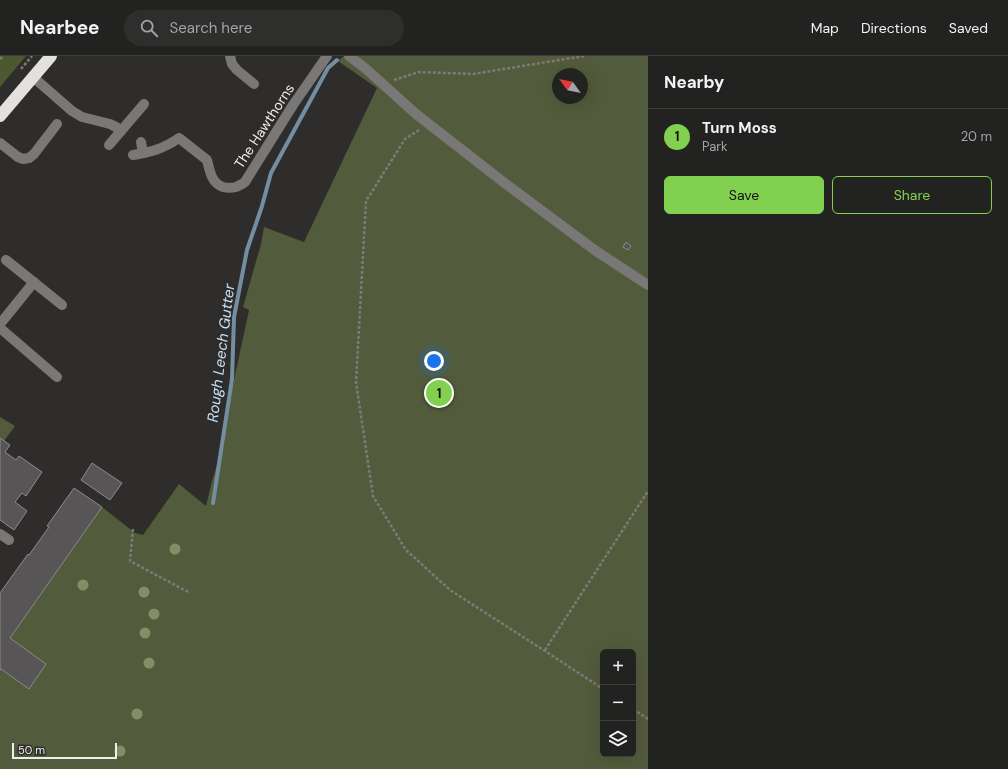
<!DOCTYPE html>
<meta charset="utf-8">
<style>
:root{--surface:#222220;--page:#2e2f2d;--text:#f1f3f6;--muted:#a2a4a5;--line:#3f3f3e;--accent:#82d04f}
body{margin:0;font-family:"DM Sans",sans-serif;background:var(--page);color:var(--text)}
.controls{position:absolute;right:12px;bottom:12px;display:grid;overflow:hidden;border-radius:6px;box-shadow:0 4px 16px #0002}
.controls button{width:36px;height:36px;display:grid;place-items:center;padding:0;border:0;border-bottom:1px solid var(--line);background:var(--surface);color:var(--text);font:20px sans-serif}
.compass{position:absolute;left:552px;top:12px;width:36px;height:36px;border-radius:50%;background:var(--surface);box-shadow:0 4px 16px #0002;rotate:303deg}
.scale{position:absolute;left:12px;bottom:10px;width:105px;box-sizing:border-box;padding-left:4px;border:2px solid #eeedec;border-top:0;font-size:11px;line-height:14px;white-space:nowrap;color:#eeedec;-webkit-text-stroke:3px #2e2d2b;paint-order:stroke}
.you{position:absolute;left:434px;top:305px;width:14px;height:14px;margin:-10px;border:3px solid #fff;border-radius:50%;background:#1a73e8;box-shadow:0 0 0 6px #1a73e833}
.badge{display:grid;place-items:center;width:26px;height:26px;border-radius:50%;background:var(--accent);color:#111;font-size:13px;font-weight:700}
.pin{position:absolute;translate:-50% -50%;border:2px solid #fff;box-shadow:0 1px 4px #0006}
.list{margin:0;padding:0;list-style:none}
h2{display:flex;justify-content:space-between;align-items:center;height:52px;margin:0;padding:0 16px;font-size:17px}
h2 small{font-size:13px;font-weight:400;color:var(--muted)}
.list li{display:grid;grid-template-columns:26px 1fr auto;gap:12px;align-items:center;box-sizing:border-box;height:56px;padding:0 16px;border-top:1px solid var(--line)}
.list b{display:block;font-size:15px;white-space:nowrap}
.list p{margin:0;font-size:13px;white-space:nowrap;color:var(--muted)}
.list em{font-size:13px;font-style:normal;color:var(--muted)}
.actions{display:flex;gap:8px;padding:12px 16px}
.actions a{flex:1;padding:9px 0;border:1px solid var(--accent);border-radius:6px;text-align:center;font-size:14px;color:var(--accent)}
.actions .main{background:var(--accent);color:#111}
.icon{flex:none;width:22px;height:22px;fill:none;stroke:currentColor;stroke-width:2;stroke-linecap:round;stroke-linejoin:round}
.map{position:relative;flex:none;width:648px;height:713px;overflow:hidden}
header{display:flex;align-items:center;gap:24px;box-sizing:border-box;height:56px;padding:0 20px;background:var(--surface);border-bottom:1px solid var(--line)}
header strong{font-size:19px}
nav{display:flex;gap:22px;margin-inline-start:auto;font-size:14px}
.search{width:280px;height:36px;background:var(--page);display:flex;align-items:center;gap:10px;box-sizing:border-box;padding:0 14px;border-radius:22px;color:var(--muted);font-size:15px}
main{display:flex}
aside{flex:1;background:var(--surface)}
.map>svg:first-child{display:block}
</style>
<header>
<strong>Nearbee</strong>
<div class="search"><svg class="icon" aria-label="search" viewBox="0 0 24 24"><circle cx="10" cy="10" r="6"/><path d="M15 15l6 6"/></svg>Search here</div>
<nav><a>Map</a><a>Directions</a><a>Saved</a></nav>
</header>
<main>
<div class="map">
<svg width="648" height="713" viewBox="0 0 648 713">
<rect width="100%" height="100%" fill="#2e2d2b"/>
<g fill="#525b3b" fill-rule="evenodd">
<path d="M344 0H648V713H0V614L1 613 29 633 46 608 10 582 102 451 135 477 143 479 179 428 206 450 212 425 221 395 228 352 249 254 243 251 261 188 264 171 304 186 377 32 338 5ZM558 18H582V42H558ZM603 596H633V698H603Z"/>
<polygon points="0,361 15,370 4,385 0,382"/>
</g>
<polygon fill="#4d582e" points="0,0 26,0 0,31"/>
<g fill="none" stroke-linecap="round" stroke-linejoin="round">
<polyline stroke="#738ea2" stroke-width="4" points="213,447 232,323 234,261 247,194 262,150 271,117 328,12 337,4"/>
</g>
<g fill="#585557" stroke="#8d8b8d">
<polygon points="626,186 631,190 628,194 623,191"/>
<polygon points="0,382 10,389 5,396 16,404 19,400 42,416 26,440 22,437 15,446 27,455 14,474 0,464"/>
<polygon points="92,407 122,427 110,444 81,424"/>
<polygon points="74,432 102,451 10,582 46,608 29,633 1,613 0,614 0,537 28,498 29,499 49,471 47,470"/>
</g>
<g fill="none" stroke-linecap="round" stroke-linejoin="round">
<g stroke="#7c7b79" stroke-width="2.5" stroke-dasharray="3 2" stroke-linecap="butt">
<polyline points="0,3 3,0"/>
<polyline points="21,13 32,0"/>
<polyline points="394,24 419,16 473,18 584,0"/>
<polyline points="419,74 405,83 366,145 356,326 373,440 406,494 450,534 545,595 603,633"/>
<polyline points="133,473 130,505 190,537"/>
<polyline points="545,594 648,435"/>
<polyline points="633,653 648,663"/>
</g>
<g stroke="#797877" stroke-width="10">
<polyline points="230,0 232,8 237,14 254,28"/>
<polyline points="349,0 365,12 416,58 502,125 596,195 648,229"/>
<polyline points="33,21 72,55 82,61 110,68 116,71 121,75"/>
<polyline points="141,86 143,97"/>
<polyline points="0,87 18,101 23,103 29,102 34,98 57,68"/>
<polyline points="109,89 144,48"/>
<path d="M133 99C151 96 163 93 179 82L207 104C210 115 211 127 223 131 227 132 232 132 236 131 239 130 242 128 245 126L293 49 327 0"/>
<polyline points="6,204 62,249"/>
<polyline points="0,268 34,226"/>
<polyline points="0,272 57,321"/>
<polyline points="0,478 9,484"/>
</g>
<polyline stroke="#e4e0e0" stroke-width="12" points="0,60 51,0"/>
</g>
<g fill="#838e66">
<circle cx="175" cy="493" r="5.5"/>
<circle cx="83" cy="529" r="5.5"/>
<circle cx="144" cy="536" r="5.5"/>
<circle cx="154" cy="558" r="5.5"/>
<circle cx="145" cy="577" r="5.5"/>
<circle cx="149" cy="607" r="5.5"/>
<circle cx="137" cy="658" r="5.5"/>
<circle cx="120" cy="695" r="5.5"/>
</g>
<g text-anchor="middle" dominant-baseline="central" stroke-width="3" stroke-linejoin="round" paint-order="stroke">
<g font-size="14" fill="#eeedec" stroke="#2e2d2b">
<text transform="translate(264 70) rotate(-57)">The Hawthorns</text>
</g>
<g font-size="15" font-style="italic" fill="#c8e0f4" stroke="#2e2d2b">
<text transform="translate(221 297) rotate(-83)">Rough Leech Gutter</text>
</g>
</g>
</svg>
<div class="controls">
<button>+</button>
<button>−</button>
<button><svg class="icon" aria-label="layers" viewBox="0 0 24 24"><path d="M12 4l9 5-9 5-9-5zM3 14l9 5 9-5"/></svg></button>
</div>
<svg class="compass" viewBox="-18 -18 36 36"><path d="M0-13l5 13h-10z" fill="#e53935"/><path d="M0 13l5-13h-10z" fill="#a2a4a5"/></svg>
<div class="scale">50 m</div>
<div class="you"></div>
<div class="pin badge" style="left:439px;top:337px">1</div>
</div>
<aside>
<h2>Nearby<small></small></h2>
<ul class="list">
<li><span class="badge">1</span><div><b>Turn Moss</b><p>Park</p></div><em>20 m</em></li>
</ul>
<div class="actions"><a class="main">Save</a><a>Share</a></div>
</aside>
</main>
